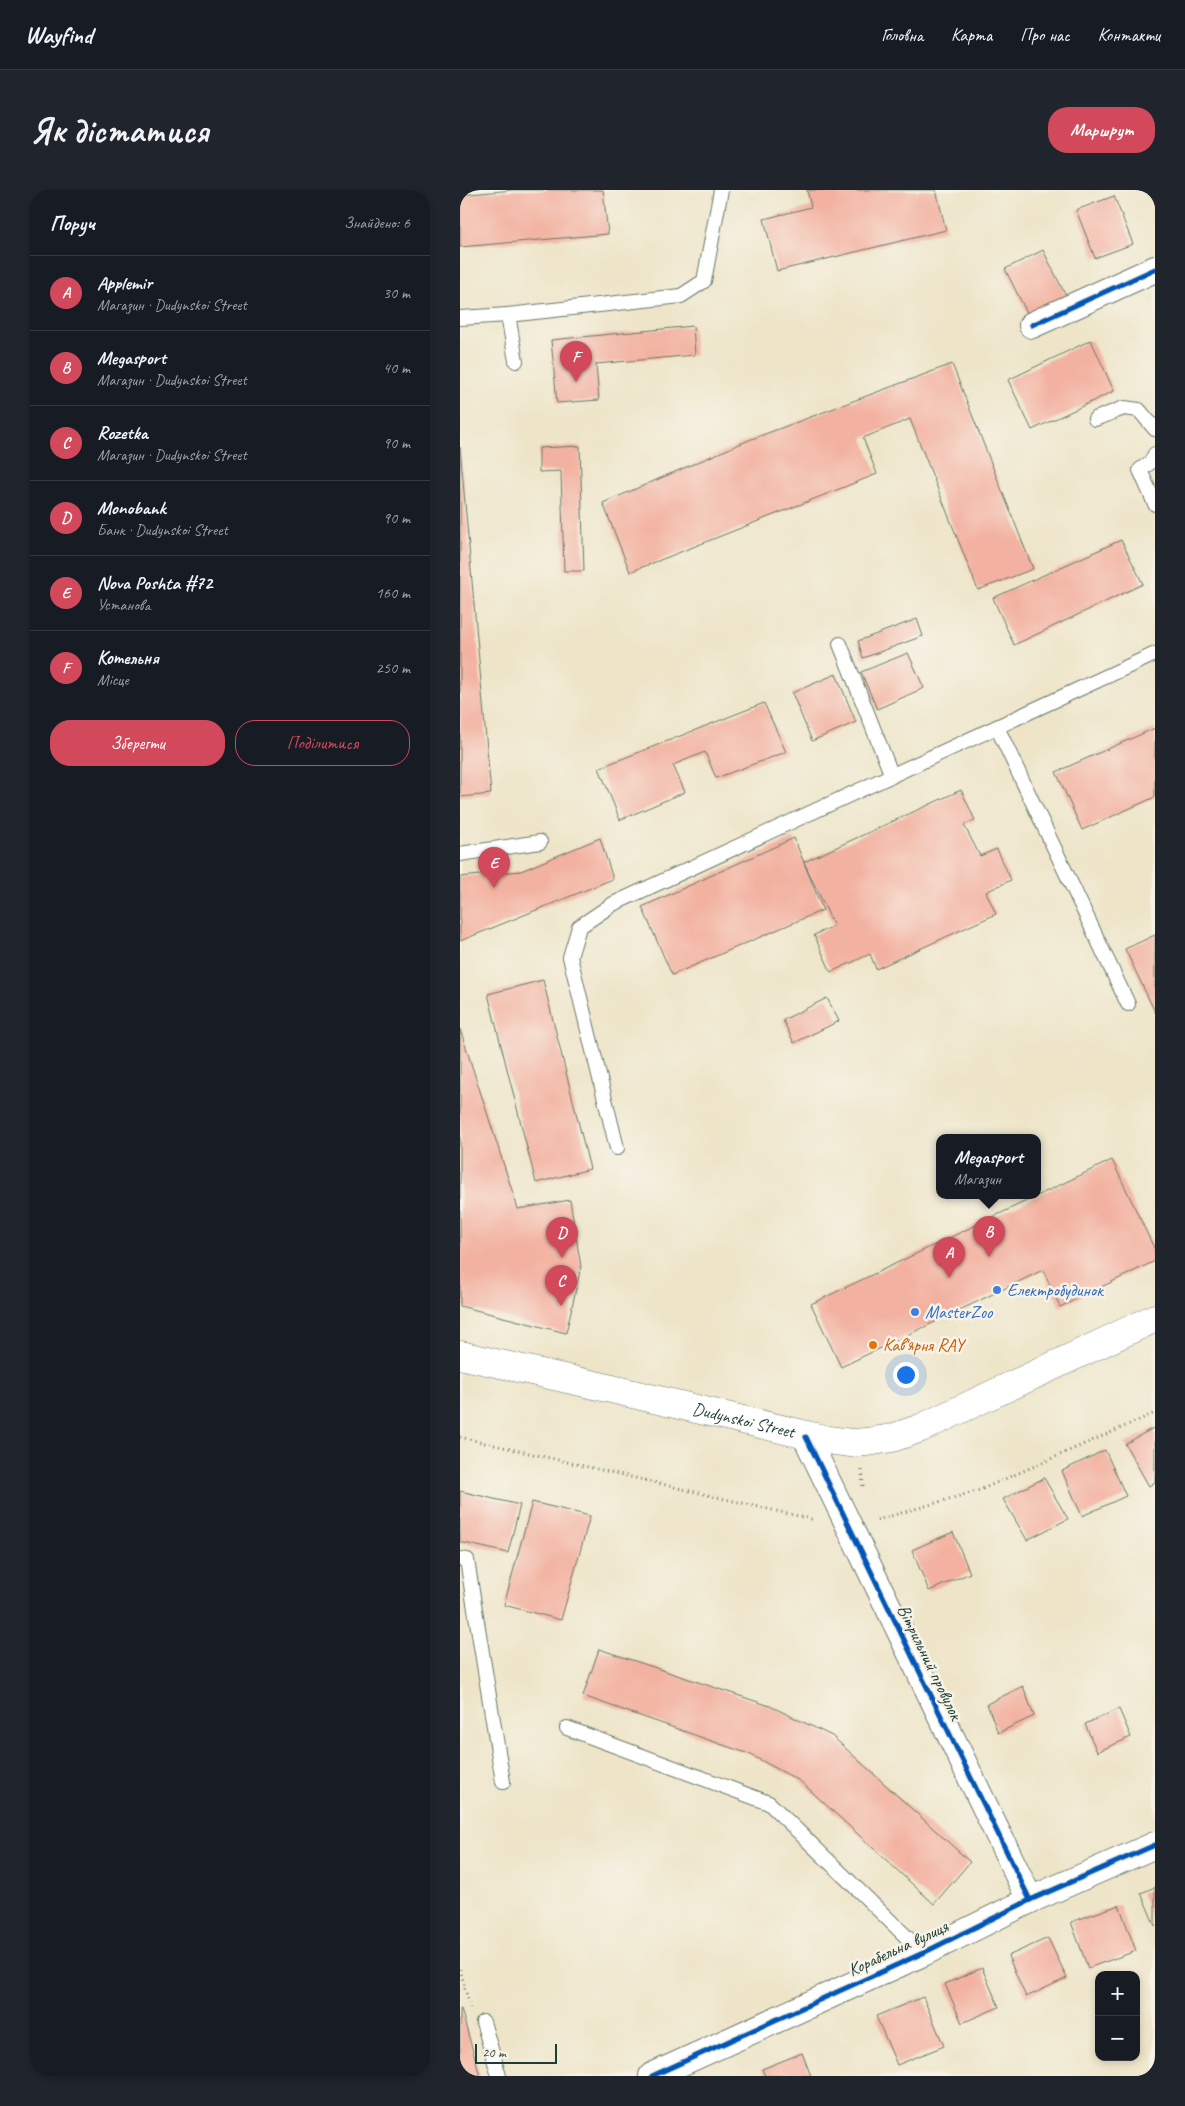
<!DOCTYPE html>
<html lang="uk">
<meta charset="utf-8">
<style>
:root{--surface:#171b24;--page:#20242c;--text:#f1f3f6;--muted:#9ea1a6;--line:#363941;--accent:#d1495b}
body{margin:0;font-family:Caveat,sans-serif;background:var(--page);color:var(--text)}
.controls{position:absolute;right:15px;bottom:15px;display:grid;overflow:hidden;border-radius:10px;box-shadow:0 2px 8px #0003}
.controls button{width:45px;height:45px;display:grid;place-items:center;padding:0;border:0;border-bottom:1px solid var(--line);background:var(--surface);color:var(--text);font:25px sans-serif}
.scale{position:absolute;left:15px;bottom:12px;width:82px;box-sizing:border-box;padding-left:5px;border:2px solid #1f3d34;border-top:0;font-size:14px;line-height:18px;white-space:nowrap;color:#1f3d34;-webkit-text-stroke:4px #f7f3e8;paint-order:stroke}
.you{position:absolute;left:445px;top:1184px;width:18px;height:18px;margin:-12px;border:4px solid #fff;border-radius:50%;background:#1a73e8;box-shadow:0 0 0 8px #1a73e833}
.badge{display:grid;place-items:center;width:32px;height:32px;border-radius:50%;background:var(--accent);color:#fff;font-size:16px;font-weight:700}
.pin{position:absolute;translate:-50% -41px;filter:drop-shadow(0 1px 2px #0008)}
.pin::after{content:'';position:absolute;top:26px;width:18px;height:15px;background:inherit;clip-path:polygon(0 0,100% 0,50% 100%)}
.popup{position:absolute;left:476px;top:944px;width:105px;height:65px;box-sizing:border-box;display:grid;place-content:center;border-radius:10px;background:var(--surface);filter:drop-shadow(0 1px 4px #0005);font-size:16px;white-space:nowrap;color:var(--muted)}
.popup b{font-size:19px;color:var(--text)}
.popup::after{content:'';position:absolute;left:50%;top:100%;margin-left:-10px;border:10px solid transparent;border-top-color:var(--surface)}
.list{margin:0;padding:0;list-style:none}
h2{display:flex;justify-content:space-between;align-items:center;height:65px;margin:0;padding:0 20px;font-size:21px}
h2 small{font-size:16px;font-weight:400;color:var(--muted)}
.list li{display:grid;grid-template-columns:32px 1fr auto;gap:15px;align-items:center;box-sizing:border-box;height:75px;padding:0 20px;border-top:1px solid var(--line)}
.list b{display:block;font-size:19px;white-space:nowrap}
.list p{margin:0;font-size:16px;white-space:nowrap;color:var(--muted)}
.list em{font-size:16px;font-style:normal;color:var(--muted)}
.actions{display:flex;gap:10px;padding:15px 20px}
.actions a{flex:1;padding:11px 0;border:1px solid var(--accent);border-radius:20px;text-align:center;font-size:18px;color:var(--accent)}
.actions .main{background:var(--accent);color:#fff}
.map{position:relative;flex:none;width:695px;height:1886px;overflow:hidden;border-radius:20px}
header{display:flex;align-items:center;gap:30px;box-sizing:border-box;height:70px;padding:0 25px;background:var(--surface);border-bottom:1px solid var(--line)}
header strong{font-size:24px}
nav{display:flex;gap:28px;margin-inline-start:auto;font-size:18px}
.intro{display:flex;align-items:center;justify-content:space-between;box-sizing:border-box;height:120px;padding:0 30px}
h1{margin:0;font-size:35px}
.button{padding:12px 22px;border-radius:20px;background:var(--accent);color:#fff;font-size:18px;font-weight:700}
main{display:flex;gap:30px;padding:0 30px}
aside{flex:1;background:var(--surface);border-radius:20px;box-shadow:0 2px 8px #0003}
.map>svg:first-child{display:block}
</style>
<header>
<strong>Wayfind</strong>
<nav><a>Головна</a><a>Карта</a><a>Про нас</a><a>Контакти</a></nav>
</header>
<div class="intro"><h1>Як дістатися</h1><a class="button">Маршрут</a></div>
<main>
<aside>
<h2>Поруч<small>Знайдено: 6</small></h2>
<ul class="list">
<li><span class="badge">A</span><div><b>Applemir</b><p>Магазин · Dudynskoi Street</p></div><em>30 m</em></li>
<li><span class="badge">B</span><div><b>Megasport</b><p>Магазин · Dudynskoi Street</p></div><em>40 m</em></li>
<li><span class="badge">C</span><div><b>Rozetka</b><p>Магазин · Dudynskoi Street</p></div><em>90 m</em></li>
<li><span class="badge">D</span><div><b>Monobank</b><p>Банк · Dudynskoi Street</p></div><em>90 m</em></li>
<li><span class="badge">E</span><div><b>Nova Poshta #72</b><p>Установа</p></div><em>160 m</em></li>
<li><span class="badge">F</span><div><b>Котельня</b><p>Місце</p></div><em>250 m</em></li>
</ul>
<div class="actions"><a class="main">Зберегти</a><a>Поділитися</a></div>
</aside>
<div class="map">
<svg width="695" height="1886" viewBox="0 0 695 1886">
<rect width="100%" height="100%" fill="#f7f3e8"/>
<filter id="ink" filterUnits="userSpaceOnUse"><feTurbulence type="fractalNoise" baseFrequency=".02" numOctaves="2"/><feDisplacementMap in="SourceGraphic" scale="10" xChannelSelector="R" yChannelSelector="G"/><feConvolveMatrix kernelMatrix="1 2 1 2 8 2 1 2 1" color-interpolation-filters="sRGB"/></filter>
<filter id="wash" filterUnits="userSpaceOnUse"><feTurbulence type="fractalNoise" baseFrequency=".0096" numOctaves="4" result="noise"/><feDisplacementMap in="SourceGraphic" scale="20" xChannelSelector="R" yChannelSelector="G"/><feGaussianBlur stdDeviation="1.12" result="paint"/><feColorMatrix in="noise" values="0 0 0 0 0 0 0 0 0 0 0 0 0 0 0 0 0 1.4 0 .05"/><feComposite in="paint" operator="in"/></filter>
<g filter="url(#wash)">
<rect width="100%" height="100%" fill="#eee5c9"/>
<g id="blocks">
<g fill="#f3b2a1">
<polygon points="53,0 143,0 148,44 0,57 0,5"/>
<polygon points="347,0 476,0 486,40 317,81 304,29 351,17"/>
<polygon points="654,6 673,54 635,68 616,20"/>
<polygon points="583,60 607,108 569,127 545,79"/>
<polygon points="233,136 235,165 136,174 139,210 97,213 91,150"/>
<polygon points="631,150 654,201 572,240 548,190"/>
<polygon points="492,174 573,379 518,400 450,229 403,248 417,284 170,382 143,313 289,250"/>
<polygon points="120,256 124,381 104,381 101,281 79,282 79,258"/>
<polygon points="0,257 31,604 0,607"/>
<polygon points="661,350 683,394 554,455 533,408"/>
<polygon points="457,429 463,446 403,468 398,451"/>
<polygon points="448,463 464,498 417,519 401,482"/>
<polygon points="376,484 396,532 352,551 332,503"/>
<polygon points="304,513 326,562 256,588 245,562 213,575 225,602 160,630 139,578"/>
<polygon points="695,538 695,607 622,640 596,582"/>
<polygon points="501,600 515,630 504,635 520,666 537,659 551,690 526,702 536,724 416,779 410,764 371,782 354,745 374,736 344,672"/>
<polygon points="140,648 153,689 0,751 0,687 61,681"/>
<polygon points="334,648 363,720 212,785 182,717"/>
<polygon points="695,745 695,822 665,759"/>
<polygon points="83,790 130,979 76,993 28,804"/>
<polygon points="367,808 379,831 334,853 323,830"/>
<polygon points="0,839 58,1019 110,1010 121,1077 106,1143 0,1116"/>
<polygon points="652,970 695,1060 695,1071 600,1117 583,1080 381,1177 351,1114"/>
<polygon points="695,1237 695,1292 689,1296 665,1254"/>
<polygon points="645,1260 666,1306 622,1326 602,1281"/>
<polygon points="584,1288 608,1329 567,1350 543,1309"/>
<polygon points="0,1301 60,1315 48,1363 0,1352"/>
<polygon points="72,1312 130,1326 101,1430 44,1415"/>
<polygon points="493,1342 510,1383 469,1401 452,1360"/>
<polygon points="139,1459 310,1516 372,1546 510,1672 474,1714 340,1591 289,1564 123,1506"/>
<polygon points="563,1496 574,1526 538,1543 527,1514"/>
<polygon points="659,1519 671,1547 637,1562 625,1534"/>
<polygon points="695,1697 695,1736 681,1703"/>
<polygon points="659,1715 676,1761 628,1778 611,1732"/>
<polygon points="588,1748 607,1788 566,1807 548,1766"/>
<polygon points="522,1778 539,1817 502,1833 485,1794"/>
<polygon points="463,1807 484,1856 437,1875 416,1826"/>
<polygon points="0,1819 1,1819 20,1886 0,1886"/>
<polygon points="342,1863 351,1886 305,1886 302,1879"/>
</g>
</g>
</g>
<g filter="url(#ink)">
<use href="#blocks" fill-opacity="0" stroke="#677868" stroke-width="1"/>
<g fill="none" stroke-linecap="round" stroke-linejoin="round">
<g stroke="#677868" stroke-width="16">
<g id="service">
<polyline points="0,128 48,125"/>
<polyline points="56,171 48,125 221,106 244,91 261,0"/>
<polyline points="635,229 664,218 679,220 695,239"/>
<polyline points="695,264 691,272 680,280 695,314"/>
<polyline points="380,454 432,586"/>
<polyline points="537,537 668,814"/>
<polyline points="0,664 80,652"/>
<polyline points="157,958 110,767 119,737 153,714 695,464"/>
<polyline points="0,1369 7,1370 43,1592"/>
<polyline points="107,1538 309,1613 463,1763"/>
<polyline points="23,1832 39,1886"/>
</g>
</g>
<g stroke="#677868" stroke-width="28">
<g id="minor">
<polyline points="572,135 695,79"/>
<polyline points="346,1247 570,1710"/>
<polyline points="192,1886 463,1763 570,1710 695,1655"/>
</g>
</g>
<g stroke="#677868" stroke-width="29">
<g id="primary">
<path id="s1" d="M0 1165 139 1196 368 1250 391 1253 407 1252 432 1248 461 1238 695 1128"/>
</g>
</g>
<g stroke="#677868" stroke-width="3" stroke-dasharray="1 4" stroke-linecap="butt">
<polyline points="0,1247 355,1330"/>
<polyline points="402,1280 403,1299"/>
<polyline points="417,1330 520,1300 695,1223"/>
<polyline points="0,1779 10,1818"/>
</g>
<use href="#service" stroke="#fff" stroke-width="14"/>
<use href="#minor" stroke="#fff" stroke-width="26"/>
<use href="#primary" stroke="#fff" stroke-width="28"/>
<g stroke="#f7f3e8" stroke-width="8">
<g id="cycleway">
<polyline points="572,135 695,79"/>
<polyline points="346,1247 570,1710"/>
<polyline points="192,1886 463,1763 570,1710 695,1655"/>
</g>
</g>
<use href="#cycleway" stroke="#0057b8" stroke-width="5"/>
</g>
</g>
<g fill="#3f7fe0" stroke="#f7f3e8" stroke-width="2">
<circle cx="537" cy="1100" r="5"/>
<circle cx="455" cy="1122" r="5"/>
</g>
<circle fill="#e8710a" stroke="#f7f3e8" stroke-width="2" cx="413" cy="1155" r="5"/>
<g text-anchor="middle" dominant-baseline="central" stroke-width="5" stroke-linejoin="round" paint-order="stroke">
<g font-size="18" fill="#366cbe" stroke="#f7f3e8" text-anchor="start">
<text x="547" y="1100">Електробудинок</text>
<text x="465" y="1122">MasterZoo</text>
</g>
<g font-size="18" fill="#c56008" stroke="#f7f3e8" text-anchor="start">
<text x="423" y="1155">Кав'ярня RAY</text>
</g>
<g font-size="18" fill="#1f3d34" stroke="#f7f3e8">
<text stroke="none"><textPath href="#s1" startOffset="291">Dudynskoi Street</textPath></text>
<text transform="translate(470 1472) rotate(64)">Вітрильний провулок</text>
<text transform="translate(438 1758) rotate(-25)">Корабельна вулиця</text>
</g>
</g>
</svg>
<div class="controls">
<button>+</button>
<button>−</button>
</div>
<div class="scale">20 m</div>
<div class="you"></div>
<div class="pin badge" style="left:489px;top:1088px">A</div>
<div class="pin badge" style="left:529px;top:1067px">B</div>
<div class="popup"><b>Megasport</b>Магазин</div>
<div class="pin badge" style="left:101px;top:1116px">C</div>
<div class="pin badge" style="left:102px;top:1068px">D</div>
<div class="pin badge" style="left:34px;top:698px">E</div>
<div class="pin badge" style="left:116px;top:192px">F</div>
</div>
</main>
